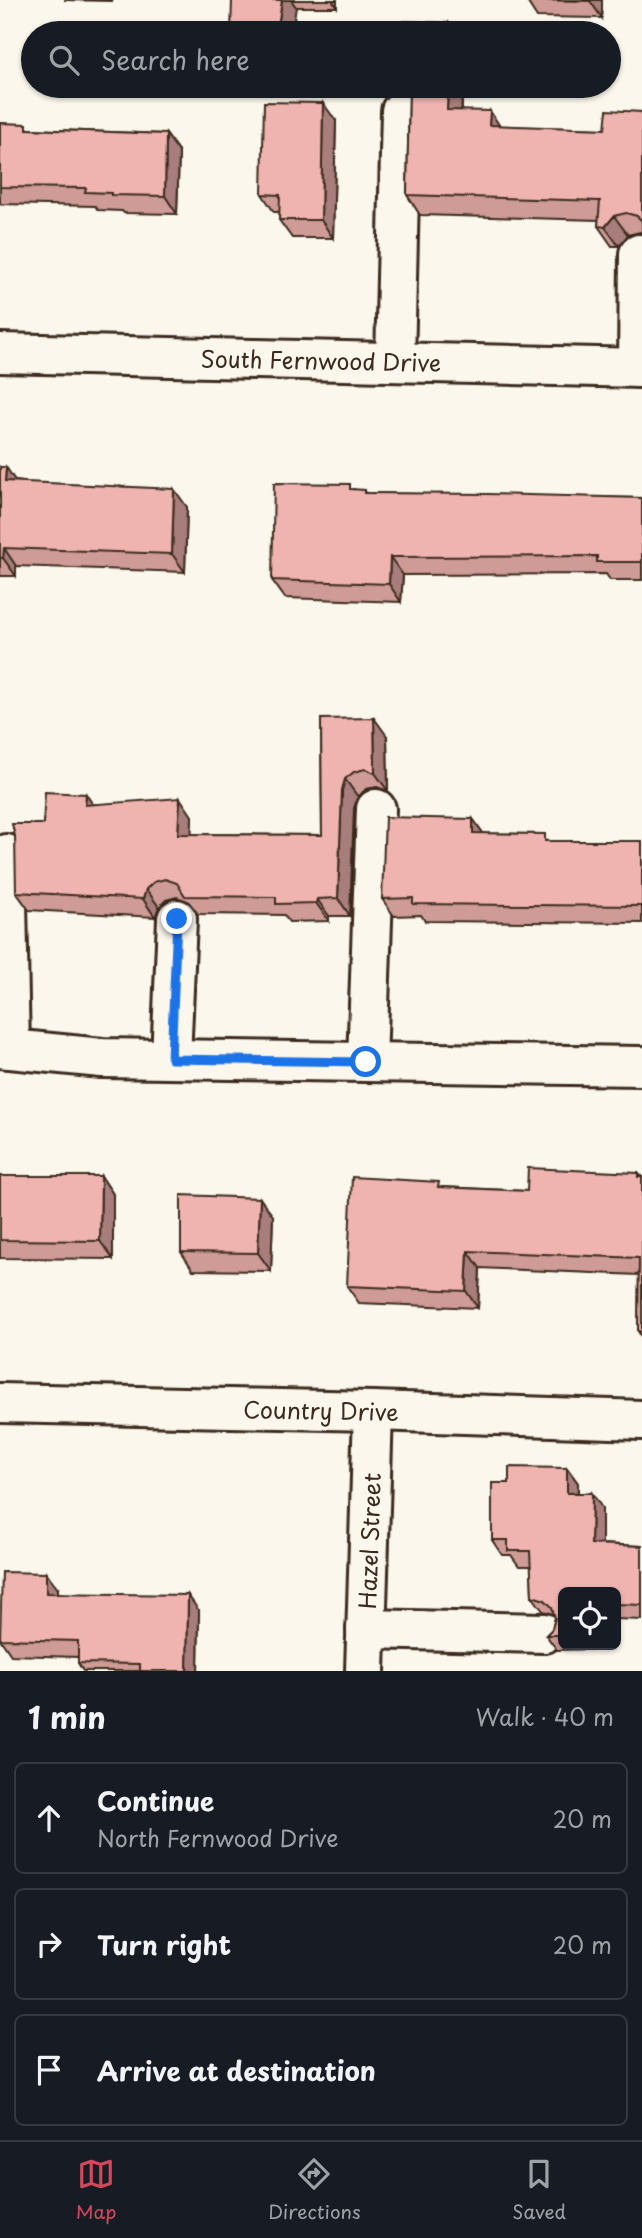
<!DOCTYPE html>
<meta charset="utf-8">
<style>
:root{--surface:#171b24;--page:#20242c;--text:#f1f3f6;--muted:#9ea1a6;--line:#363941;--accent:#d1495b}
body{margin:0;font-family:"Playpen Sans",sans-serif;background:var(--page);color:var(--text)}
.controls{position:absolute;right:21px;bottom:21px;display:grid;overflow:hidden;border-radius:10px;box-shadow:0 2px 5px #0004}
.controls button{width:63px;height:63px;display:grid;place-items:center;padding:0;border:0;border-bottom:2px solid var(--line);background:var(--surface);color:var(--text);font:35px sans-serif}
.stop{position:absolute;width:21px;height:21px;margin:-16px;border:5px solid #1a73e8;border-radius:50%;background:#fff}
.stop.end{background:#1a73e8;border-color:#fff;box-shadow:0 2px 7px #0008}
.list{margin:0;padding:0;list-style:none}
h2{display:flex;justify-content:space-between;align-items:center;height:91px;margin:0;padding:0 28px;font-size:30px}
h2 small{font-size:23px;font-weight:400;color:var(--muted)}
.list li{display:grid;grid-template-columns:46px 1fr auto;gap:21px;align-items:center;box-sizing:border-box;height:112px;margin:0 14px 14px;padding:0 14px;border:2px solid var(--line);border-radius:10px}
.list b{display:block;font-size:26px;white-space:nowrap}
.list p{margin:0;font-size:23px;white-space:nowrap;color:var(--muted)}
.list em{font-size:23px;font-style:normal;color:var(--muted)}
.icon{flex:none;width:38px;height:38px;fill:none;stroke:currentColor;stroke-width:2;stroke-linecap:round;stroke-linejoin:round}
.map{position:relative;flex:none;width:642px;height:1671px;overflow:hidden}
.search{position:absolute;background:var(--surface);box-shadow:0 2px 5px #0004;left:21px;right:21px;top:21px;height:77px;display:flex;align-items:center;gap:18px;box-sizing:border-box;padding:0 24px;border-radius:38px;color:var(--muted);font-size:26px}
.sheet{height:469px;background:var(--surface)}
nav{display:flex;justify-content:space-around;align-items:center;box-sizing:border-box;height:98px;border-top:2px solid var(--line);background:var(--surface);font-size:19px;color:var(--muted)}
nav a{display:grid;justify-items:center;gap:4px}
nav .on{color:var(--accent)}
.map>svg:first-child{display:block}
</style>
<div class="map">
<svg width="642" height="1671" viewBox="0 0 642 1671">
<rect width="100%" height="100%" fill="#fbf7ec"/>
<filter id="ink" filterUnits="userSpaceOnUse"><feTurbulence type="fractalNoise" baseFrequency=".0143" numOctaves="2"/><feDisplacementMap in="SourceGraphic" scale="14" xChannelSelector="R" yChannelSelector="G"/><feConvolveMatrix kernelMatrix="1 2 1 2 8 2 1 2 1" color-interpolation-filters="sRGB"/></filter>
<g filter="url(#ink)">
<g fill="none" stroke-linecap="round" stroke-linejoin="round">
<g stroke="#3b2a1e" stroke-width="44">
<g id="minor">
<polyline points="0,353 642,368"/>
<polyline points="395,362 401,111"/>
<polyline points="638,368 639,254"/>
<polyline points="6,854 10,1049"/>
<polyline points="0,1048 102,1058 642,1066"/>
<polyline points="171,1059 177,919"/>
<polyline points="367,1062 376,809"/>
<polyline points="0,1403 373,1411 642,1420"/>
<polyline points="366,1629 544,1633"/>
<polyline points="365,1671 373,1411"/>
</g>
</g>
<use href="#minor" stroke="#fbf7ec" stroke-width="38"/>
</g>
<g fill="#ce9b97" stroke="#3b2a1e" stroke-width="2">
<polygon points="64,0 112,0 112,1"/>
<polygon points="232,0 337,0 337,7 296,7"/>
<polygon points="526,0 602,0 602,18 537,17"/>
<polygon points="238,86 288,86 287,94 242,92"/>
<polygon points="408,86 462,86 462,110 500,126 605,129 642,112 642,233 640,232 628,235 619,246 612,246 598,226 599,220 420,215 407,195 409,92"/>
<polygon points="336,121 333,238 292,238 279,220 280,212 274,212 262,194"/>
<polygon points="0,123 30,129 166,134 179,152 177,214 124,213 122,211 98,210 95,206 0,204"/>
<polygon points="0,467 16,481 187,507 185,572 16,566 16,576 0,576"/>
<polygon points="353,489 368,493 642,498 642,580 610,580 606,574 403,575 401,602 285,598 272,580"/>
<polygon points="321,719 387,736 388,791 377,787 366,789 358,797 354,808 350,916 329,916 329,921 289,922 284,915 198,914 188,901 177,897 166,900 159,907 155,917 29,910 16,892 43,824 93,804 192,816 191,834 322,835"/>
<polygon points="473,819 483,833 550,841 642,841 642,923 425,921 421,915 394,916 382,899"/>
<polygon points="638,1173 642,1177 642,1338 638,1331 639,1275 480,1268 478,1308 359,1303 347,1286 442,1187 527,1191"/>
<polygon points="0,1176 101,1176 113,1194 113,1259 0,1258"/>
<polygon points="273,1216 271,1271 193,1270 181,1252"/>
<polygon points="567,1468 578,1483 578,1493 602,1508 602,1544 642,1546 642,1620 616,1619 616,1592 563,1592 563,1645 597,1645 597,1649 557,1650 546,1635 552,1629 555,1618 554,1614 543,1611 532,1596 531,1566 519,1566 511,1555 502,1555 492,1540 509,1483"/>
<polygon points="58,1589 57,1593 199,1611 198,1671 83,1671 78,1663 78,1657 11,1655 0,1639"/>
</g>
<g fill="#a77e7b" stroke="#3b2a1e" stroke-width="2">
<polygon points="282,0 291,0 296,7 292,33 277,33"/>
<polygon points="332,0 337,0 337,7"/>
<polygon points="590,0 602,0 602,18 590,1"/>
<polygon points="449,23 457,33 449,33"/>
<polygon points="281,86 288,86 287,94"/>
<polygon points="448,86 462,86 461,130 447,110"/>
<polygon points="323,103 336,121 333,238 321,220"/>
<polygon points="490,111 503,131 489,125"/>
<polygon points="166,134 179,152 177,214 165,196"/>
<polygon points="614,216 628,235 619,246 605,227"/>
<polygon points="6,467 18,485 5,481"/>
<polygon points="174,489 187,507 185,572 172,554"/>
<polygon points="4,548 16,566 16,576 3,558"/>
<polygon points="390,557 403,575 401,602 389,584"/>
<polygon points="374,718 387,736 388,791 375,773"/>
<polygon points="345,779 358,797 354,808 350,916 338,898 342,790"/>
<polygon points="86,794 98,812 85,805"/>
<polygon points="180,798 192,816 191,852 178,834"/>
<polygon points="473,819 485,836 473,833"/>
<polygon points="146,889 159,907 155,917 143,899"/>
<polygon points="317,899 329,916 329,921 316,903"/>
<polygon points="101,1176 113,1194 113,1259 100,1241"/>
<polygon points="260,1198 273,1216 271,1271 258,1253"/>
<polygon points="468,1251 480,1268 478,1308 466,1291"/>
<polygon points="567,1468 578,1483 577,1508 567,1493"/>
<polygon points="592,1493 602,1508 602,1559 591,1544"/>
<polygon points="46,1573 58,1589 57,1609 46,1593"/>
<polygon points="188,1595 199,1611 198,1671 187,1671"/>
</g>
<g fill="#efb4b0" stroke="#3b2a1e" stroke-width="2">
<polygon points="232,0 282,0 277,33 231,33"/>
<polygon points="526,0 590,0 590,1"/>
<polygon points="404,21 449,23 449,33 404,33"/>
<polygon points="408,86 448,86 447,110 490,111 489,125 605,129 607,110 642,112 642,221 637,216 626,213 614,216 605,227 598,226 600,201 407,195 409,92"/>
<polygon points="264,102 323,103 321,220 279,220 280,195 262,194"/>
<polygon points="0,123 27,124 27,129 166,134 165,196 111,195 111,193 85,192 86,188 0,187"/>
<polygon points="0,467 6,467 5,481 174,489 172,554 4,548 3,558 0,558"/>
<polygon points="274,483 350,484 350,489 365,490 365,493 488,494 642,498 642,562 597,562 597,556 390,557 389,584 272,580"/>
<polygon points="374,718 375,773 365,769 354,772 345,779 342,790 338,898 317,899 316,903 276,904 276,897 185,896 177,883 165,879 154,882 146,889 143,899 16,892 15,836 12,824 43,824 45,792 86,794 85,805 180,798 178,834 322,835 321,719"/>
<polygon points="385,817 473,819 473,833 545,834 545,841 642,841 642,906 413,904 413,898 382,899"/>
<polygon points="528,1168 638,1173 638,1177 642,1177 642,1332 638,1331 639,1258 468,1251 466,1291 347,1286 352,1177 439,1182 438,1187 527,1191"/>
<polygon points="0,1176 101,1176 100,1241 0,1240"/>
<polygon points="181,1195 260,1198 258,1253 181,1252"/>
<polygon points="509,1467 567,1468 567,1493 592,1493 591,1544 642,1546 642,1605 616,1604 616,1592 563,1592 563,1635 546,1635 552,1629 555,1618 552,1607 545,1600 532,1596 530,1551 508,1551 508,1540 492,1540 492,1483 509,1483"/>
<polygon points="2,1572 46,1573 46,1593 188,1595 187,1671 140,1671 140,1664 78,1663 78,1641 0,1639"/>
</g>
</g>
<g fill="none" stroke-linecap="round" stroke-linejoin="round" filter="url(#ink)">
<polyline stroke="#1a73e8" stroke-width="9" points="177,919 171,1059 366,1062"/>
</g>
<g text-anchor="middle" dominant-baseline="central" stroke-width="6" stroke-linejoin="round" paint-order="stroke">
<g font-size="23" fill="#3b2a1e" stroke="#fbf7ec">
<text transform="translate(321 360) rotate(1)">South Fernwood Drive</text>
<text transform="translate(321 1410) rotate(1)">Country Drive</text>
<text transform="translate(369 1541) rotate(-88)">Hazel Street</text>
</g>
</g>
</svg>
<div class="controls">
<button><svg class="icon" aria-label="locate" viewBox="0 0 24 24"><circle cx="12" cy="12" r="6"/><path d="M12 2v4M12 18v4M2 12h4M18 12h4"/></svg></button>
</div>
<div class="stop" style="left:366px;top:1062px"></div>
<div class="stop end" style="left:177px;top:919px"></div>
<div class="search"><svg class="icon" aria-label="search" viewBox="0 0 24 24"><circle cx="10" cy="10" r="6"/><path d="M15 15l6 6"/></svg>Search here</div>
</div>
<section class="sheet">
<h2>1 min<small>Walk · 40 m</small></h2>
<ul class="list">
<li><svg class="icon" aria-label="ahead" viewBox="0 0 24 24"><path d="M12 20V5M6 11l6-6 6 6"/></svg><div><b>Continue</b><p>North Fernwood Drive</p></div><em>20 m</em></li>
<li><svg class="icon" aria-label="right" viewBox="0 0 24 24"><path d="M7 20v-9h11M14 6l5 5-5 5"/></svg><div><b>Turn right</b></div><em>20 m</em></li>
<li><svg class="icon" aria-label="arrive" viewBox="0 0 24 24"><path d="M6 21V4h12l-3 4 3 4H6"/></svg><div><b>Arrive at destination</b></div></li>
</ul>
</section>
<nav>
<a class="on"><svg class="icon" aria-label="map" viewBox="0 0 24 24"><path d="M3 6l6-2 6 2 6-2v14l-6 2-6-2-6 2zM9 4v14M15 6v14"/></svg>Map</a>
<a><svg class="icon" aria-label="directions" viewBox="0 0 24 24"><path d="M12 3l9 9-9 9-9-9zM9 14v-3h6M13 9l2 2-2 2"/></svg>Directions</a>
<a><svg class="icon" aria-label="saved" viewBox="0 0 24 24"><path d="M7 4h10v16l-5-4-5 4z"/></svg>Saved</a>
</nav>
